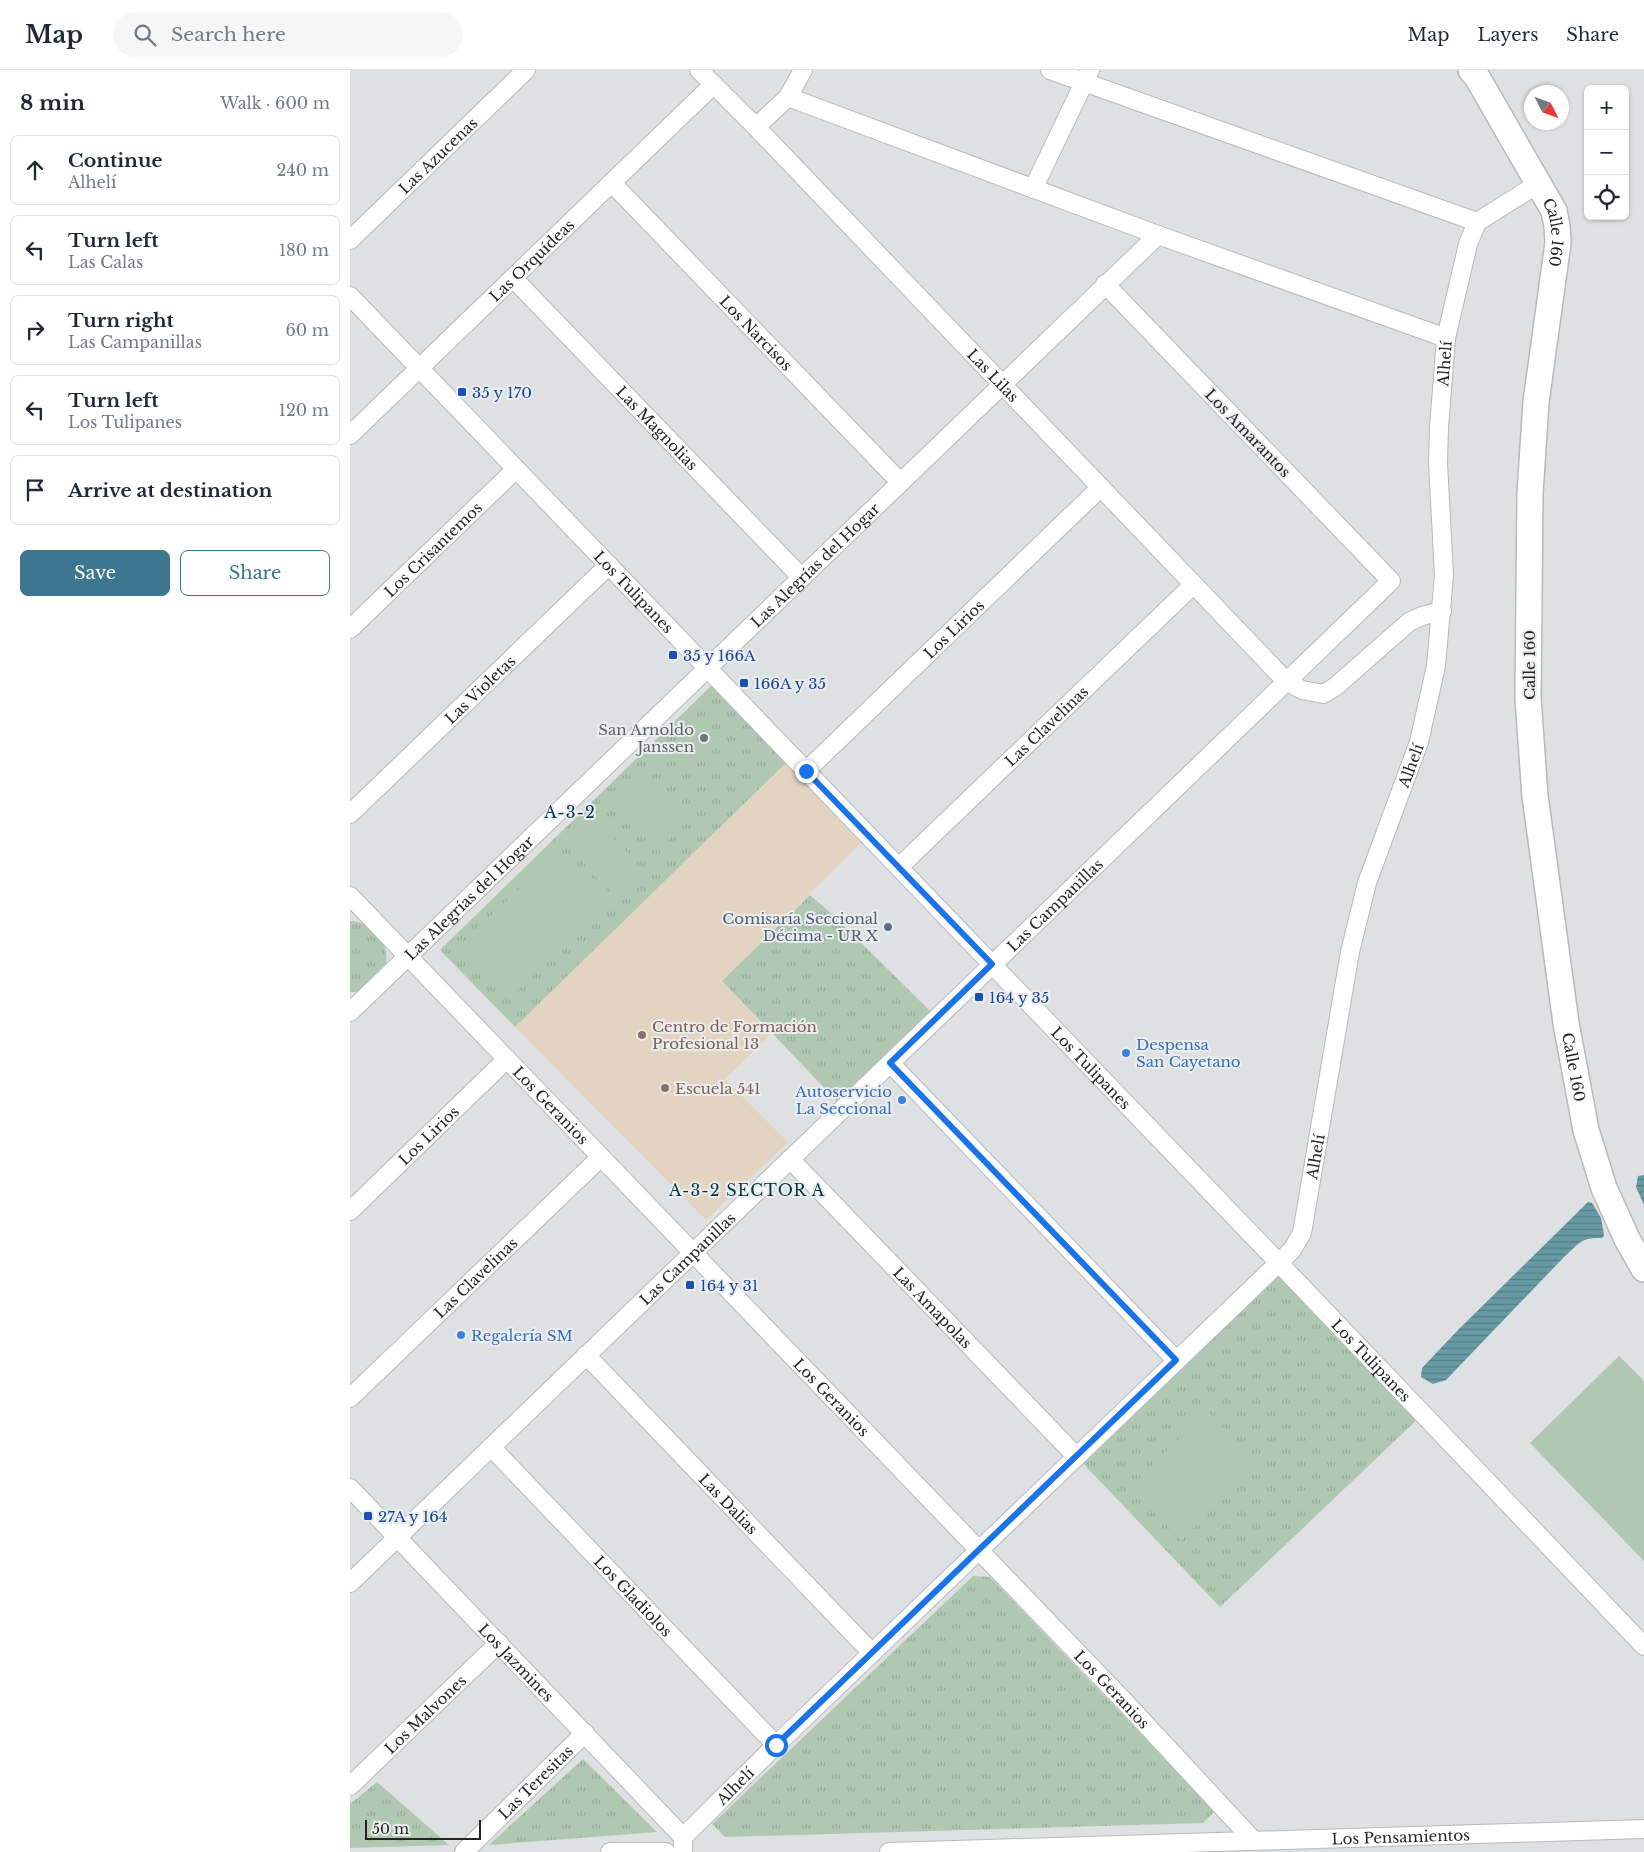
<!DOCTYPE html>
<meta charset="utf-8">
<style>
:root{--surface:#fff;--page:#f6f6f7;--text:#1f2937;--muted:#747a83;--line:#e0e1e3;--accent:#3c778f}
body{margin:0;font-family:"Libre Baskerville",serif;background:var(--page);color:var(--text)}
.controls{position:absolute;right:15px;top:15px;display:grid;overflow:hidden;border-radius:8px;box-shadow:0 1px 4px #0004}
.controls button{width:45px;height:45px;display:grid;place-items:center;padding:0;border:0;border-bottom:1px solid var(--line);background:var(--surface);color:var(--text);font:25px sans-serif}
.compass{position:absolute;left:1174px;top:15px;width:45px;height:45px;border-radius:50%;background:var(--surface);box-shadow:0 1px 4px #0004;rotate:132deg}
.scale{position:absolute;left:15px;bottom:12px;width:116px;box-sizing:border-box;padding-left:5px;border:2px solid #242425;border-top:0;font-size:14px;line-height:18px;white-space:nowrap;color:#242425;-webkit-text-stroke:4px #ecedef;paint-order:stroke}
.stop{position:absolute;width:15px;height:15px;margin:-11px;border:4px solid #1a73e8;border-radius:50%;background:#fff}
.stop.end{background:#1a73e8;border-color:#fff;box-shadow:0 1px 5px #0008}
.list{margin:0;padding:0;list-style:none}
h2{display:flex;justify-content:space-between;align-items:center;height:65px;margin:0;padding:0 20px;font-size:21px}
h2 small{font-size:16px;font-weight:400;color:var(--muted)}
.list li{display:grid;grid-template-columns:32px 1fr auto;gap:15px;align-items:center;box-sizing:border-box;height:70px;margin:0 10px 10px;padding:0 10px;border:1px solid var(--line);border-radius:8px}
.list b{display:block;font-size:19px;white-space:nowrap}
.list p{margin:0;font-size:16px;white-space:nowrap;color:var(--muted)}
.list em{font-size:16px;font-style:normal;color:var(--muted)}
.actions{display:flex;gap:10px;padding:15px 20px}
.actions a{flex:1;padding:11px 0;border:1px solid var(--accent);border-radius:8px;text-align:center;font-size:18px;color:var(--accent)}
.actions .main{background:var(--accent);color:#fff}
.icon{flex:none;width:28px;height:28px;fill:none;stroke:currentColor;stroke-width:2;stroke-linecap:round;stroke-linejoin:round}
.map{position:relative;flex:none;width:1294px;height:1782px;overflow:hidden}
header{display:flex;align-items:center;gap:30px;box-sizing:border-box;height:70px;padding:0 25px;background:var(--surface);border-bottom:1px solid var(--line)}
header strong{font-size:24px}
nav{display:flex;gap:28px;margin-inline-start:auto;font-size:18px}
.search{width:350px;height:45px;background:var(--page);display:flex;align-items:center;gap:12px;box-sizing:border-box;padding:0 18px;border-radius:28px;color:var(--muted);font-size:19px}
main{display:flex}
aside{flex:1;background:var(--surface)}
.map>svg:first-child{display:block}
</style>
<header>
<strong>Map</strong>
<div class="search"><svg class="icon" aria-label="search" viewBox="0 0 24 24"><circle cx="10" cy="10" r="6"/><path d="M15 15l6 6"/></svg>Search here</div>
<nav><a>Map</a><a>Layers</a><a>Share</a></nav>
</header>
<main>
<aside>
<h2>8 min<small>Walk · 600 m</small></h2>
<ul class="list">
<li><svg class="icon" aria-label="ahead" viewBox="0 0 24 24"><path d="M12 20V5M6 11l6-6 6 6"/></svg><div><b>Continue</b><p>Alhelí</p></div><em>240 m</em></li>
<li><svg class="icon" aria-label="left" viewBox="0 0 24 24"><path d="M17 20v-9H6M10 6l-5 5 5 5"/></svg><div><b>Turn left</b><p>Las Calas</p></div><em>180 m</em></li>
<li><svg class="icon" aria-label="right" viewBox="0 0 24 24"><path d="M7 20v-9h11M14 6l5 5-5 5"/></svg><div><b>Turn right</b><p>Las Campanillas</p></div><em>60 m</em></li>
<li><svg class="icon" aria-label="left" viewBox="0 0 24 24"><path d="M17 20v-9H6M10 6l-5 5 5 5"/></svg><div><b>Turn left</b><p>Los Tulipanes</p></div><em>120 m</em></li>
<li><svg class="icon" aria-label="arrive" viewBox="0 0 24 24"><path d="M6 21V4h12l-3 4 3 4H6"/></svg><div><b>Arrive at destination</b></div></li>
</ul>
<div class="actions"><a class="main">Save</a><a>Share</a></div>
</aside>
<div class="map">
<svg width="1294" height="1782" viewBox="0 0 1294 1782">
<defs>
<pattern id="grass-tufts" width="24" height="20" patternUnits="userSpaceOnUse" patternTransform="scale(1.25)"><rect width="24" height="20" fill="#b0c7b2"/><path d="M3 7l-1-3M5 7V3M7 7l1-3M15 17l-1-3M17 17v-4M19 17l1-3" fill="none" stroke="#97ab99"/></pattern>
<pattern id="water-rules" width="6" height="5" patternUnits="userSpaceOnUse" patternTransform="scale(1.25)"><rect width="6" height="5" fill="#669aa4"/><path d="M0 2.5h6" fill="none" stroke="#547d85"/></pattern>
</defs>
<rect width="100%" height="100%" fill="#dfe0e2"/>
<polygon fill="#e2d4c1" points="441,688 516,768 372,911 421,964 375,1009 438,1072 356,1150 165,957"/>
<g fill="url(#grass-tufts)">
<polygon points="366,611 441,688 165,957 90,880"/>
<polygon points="460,825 484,846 580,941 487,1031 372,911"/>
<path d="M0 851C27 852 39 872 36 897L9 922H0Z"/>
<polygon points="928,1192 1073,1344 870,1537 726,1386"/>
<polygon points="623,1506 640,1507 865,1741 853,1753 375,1767 362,1754"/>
<polygon points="233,1689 307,1762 139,1775"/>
<polygon points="27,1712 99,1775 0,1778 0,1734"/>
</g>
<g fill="#b0c7b2">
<polygon points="290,706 336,753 307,780 262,733"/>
<polygon points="246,750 291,798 263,824 218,777"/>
<polygon points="207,782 258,834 158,930 108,877"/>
<polygon points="1269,1286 1294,1311 1294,1491 1180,1373"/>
<polygon points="857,1341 909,1393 831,1470 779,1418"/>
</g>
<g fill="url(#water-rules)">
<polygon points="1294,1105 1294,1135 1286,1117 1288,1106"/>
<path d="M1238 1132 1242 1133 1251 1148 1254 1165 1252 1168C1230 1167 1229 1174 1214 1187L1096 1310 1083 1314 1071 1307 1072 1298 1108 1260Z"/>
</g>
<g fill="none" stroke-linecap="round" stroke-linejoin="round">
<g stroke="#b8b9bb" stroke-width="20">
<g id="minor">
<path id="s1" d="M349 0 406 57 936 611 952 620 973 624 985 617 1059 552 1072 546 1092 541"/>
<polyline points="700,0 1127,152 1188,114"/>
<polyline points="438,27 453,0"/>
<polyline points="406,57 438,27 808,165 1096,268"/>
<path id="s2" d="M262 113 550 412"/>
<polyline points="683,119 740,0"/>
<path id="s3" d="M0 170 176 0"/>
<path id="s4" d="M163 208 451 507"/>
<path id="s5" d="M0 226 950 1215 1294 1576"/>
<path id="s6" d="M0 365 363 15"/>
<path id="s7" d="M0 559 166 399"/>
<path id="s8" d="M456 701 750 418"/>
<path id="s9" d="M0 744 259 495"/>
<path id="s10" d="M549 797 843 515"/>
<path id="s11" d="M0 826 774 1631 904 1771"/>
<path id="s12" d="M0 942 808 165"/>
<polyline points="540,993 826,1290"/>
<path id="s13" d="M440 1089 726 1386"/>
<path id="s14" d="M0 1141 157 989"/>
<path id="s15" d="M236 1285 522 1583"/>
<path id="s16" d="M0 1328 251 1087"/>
<path id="s17" d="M141 1377 426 1675"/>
<path id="s18" d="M0 1418 333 1767"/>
<path id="s19" d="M0 1513 1041 511 755 214"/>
<path id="s20" d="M0 1716 149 1573"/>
<path id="s21" d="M114 1782 235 1663"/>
<polyline points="260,1782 316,1782"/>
<path id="s22" d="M333 1782V1767L426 1675 942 1180 952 1163 1000 882 1017 813 1069 672 1086 596 1094 505 1088 393 1089 357 1096 268 1118 174 1127 152"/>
<path id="s23" d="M539 1782 1294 1759"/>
</g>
</g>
<g stroke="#b8b9bb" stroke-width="28">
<g id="secondary">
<path id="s24" d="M1121 0 1127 7 1204 141 1207 156 1208 173 1186 332 1180 423 1178 628 1185 726 1216 953 1236 1060 1254 1118 1277 1169 1294 1199"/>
</g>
</g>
<use href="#minor" stroke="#fff" stroke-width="18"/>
<use href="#secondary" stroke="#fff" stroke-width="25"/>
</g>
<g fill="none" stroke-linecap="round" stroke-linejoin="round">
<polyline stroke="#1a73e8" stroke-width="6" points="426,1675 826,1290 540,993 642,894 456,701"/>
</g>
<g fill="#1a4fb4" stroke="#ecedef" stroke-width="2">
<rect x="107" y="317" width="10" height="10" rx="2.5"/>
<rect x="318" y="580" width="10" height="10" rx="2.5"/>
<rect x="389" y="608" width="10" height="10" rx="2.5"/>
<rect x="624" y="922" width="10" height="10" rx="2.5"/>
<rect x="335" y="1210" width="10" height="10" rx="2.5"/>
<rect x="13" y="1441" width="10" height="10" rx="2.5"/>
</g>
<circle fill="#6b7280" stroke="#ecedef" stroke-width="2" cx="354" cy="668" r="5"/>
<circle fill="#5c6f8a" stroke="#ecedef" stroke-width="2" cx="538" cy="857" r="5"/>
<g fill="#8d6e63" stroke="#ecedef" stroke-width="2">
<circle cx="292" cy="965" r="5"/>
<circle cx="315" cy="1018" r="5"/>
</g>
<g fill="#3f7fe0" stroke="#ecedef" stroke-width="2">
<circle cx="776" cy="983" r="5"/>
<circle cx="552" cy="1030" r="5"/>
<circle cx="111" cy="1265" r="5"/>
</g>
<g text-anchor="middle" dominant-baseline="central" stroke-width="4" stroke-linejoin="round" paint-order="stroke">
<g font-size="15" fill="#242425" stroke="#ecedef">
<text stroke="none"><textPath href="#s3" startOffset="122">Las Azucenas</textPath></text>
<text stroke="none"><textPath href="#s24" startOffset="185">Calle 160</textPath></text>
<text stroke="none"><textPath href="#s6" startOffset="252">Las Orquídeas</textPath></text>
<text stroke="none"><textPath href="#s2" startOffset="208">Los Narcisos</textPath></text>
<text stroke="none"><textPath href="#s22" startOffset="1768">Alhelí</textPath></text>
<text stroke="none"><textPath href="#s1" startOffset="424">Las Lilas</textPath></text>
<text stroke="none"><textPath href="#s4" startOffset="208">Las Magnolias</textPath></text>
<text transform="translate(898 363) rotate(46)">Los Amarantos</text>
<text stroke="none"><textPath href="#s7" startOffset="115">Los Crisantemos</textPath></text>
<text stroke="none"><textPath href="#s12" startOffset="645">Las Alegrías del Hogar</textPath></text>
<text stroke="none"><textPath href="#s5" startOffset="410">Los Tulipanes</textPath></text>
<text stroke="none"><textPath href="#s8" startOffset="205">Los Lirios</textPath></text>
<text transform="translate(1179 595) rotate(-90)">Calle 160</text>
<text stroke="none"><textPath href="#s9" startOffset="180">Las Violetas</textPath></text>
<text stroke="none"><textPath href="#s10" startOffset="204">Las Clavelinas</textPath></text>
<text stroke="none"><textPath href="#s22" startOffset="1362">Alhelí</textPath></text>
<text stroke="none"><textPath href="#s12" startOffset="165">Las Alegrías del Hogar</textPath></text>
<text stroke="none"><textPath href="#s19" startOffset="978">Las Campanillas</textPath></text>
<text stroke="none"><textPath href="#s5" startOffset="1070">Los Tulipanes</textPath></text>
<text stroke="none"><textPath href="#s24" startOffset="1025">Calle 160</textPath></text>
<text stroke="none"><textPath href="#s11" startOffset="290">Los Geranios</textPath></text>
<text stroke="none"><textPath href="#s14" startOffset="109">Los Lirios</textPath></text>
<text stroke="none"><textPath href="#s22" startOffset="958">Alhelí</textPath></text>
<text stroke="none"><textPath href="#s19" startOffset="468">Las Campanillas</textPath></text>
<text stroke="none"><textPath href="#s16" startOffset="174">Las Clavelinas</textPath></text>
<text stroke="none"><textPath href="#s13" startOffset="206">Las Amapolas</textPath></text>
<text stroke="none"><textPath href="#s5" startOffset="1475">Los Tulipanes</textPath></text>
<text stroke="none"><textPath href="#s11" startOffset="695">Los Geranios</textPath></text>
<text stroke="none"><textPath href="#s15" startOffset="206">Las Dalias</textPath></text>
<text stroke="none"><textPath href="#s17" startOffset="206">Los Gladiolos</textPath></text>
<text stroke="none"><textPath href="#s18" startOffset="241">Los Jazmines</textPath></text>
<text stroke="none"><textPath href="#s11" startOffset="1100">Los Geranios</textPath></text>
<text stroke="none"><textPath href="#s20" startOffset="104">Los Malvones</textPath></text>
<text stroke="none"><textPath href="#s21" startOffset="100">Las Teresitas</textPath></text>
<text stroke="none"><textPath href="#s22" startOffset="88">Alhelí</textPath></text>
<text stroke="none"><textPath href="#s23" startOffset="512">Los Pensamientos</textPath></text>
</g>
<g font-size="15" fill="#164399" stroke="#ecedef" text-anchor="start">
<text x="122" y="322">35 y 170</text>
<text x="333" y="585">35 y 166A</text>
<text x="404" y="613">166A y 35</text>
<text x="639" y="927">164 y 35</text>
<text x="350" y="1215">164 y 31</text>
<text x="28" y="1446">27A y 164</text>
</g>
<g font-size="15" fill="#5b616d" stroke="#ecedef" text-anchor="end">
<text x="344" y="659">San Arnoldo<tspan x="344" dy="17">Janssen</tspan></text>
</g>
<g font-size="15" fill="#4e5e75" stroke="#ecedef" text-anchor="end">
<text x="528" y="848">Comisaría Seccional<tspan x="528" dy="17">Décima - UR X</tspan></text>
</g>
<g font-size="15" fill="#785e54" stroke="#ecedef" text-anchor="start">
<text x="302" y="956">Centro de Formación<tspan x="302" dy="17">Profesional 13</tspan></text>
<text x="325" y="1018">Escuela 541</text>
</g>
<g font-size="15" fill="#366cbe" stroke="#ecedef" text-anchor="start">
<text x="786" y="974">Despensa<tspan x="786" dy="17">San Cayetano</tspan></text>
<text x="542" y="1021" text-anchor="end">Autoservicio<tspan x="542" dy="17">La Seccional</tspan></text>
<text x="121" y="1265">Regalería SM</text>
</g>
<g font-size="16" letter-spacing="1" fill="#003445" stroke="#ecedef">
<text x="220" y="742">A-3-2</text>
<text x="397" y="1120">A-3-2 SECTOR A</text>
</g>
</g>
</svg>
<div class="controls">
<button>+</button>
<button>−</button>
<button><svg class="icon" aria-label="locate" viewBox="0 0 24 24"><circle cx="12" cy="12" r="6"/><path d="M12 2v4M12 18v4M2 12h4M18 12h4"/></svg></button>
</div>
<svg class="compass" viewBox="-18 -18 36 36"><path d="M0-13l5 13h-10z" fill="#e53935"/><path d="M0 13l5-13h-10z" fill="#747a83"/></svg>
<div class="scale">50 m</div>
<div class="stop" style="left:426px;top:1675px"></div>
<div class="stop end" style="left:456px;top:701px"></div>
</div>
</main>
